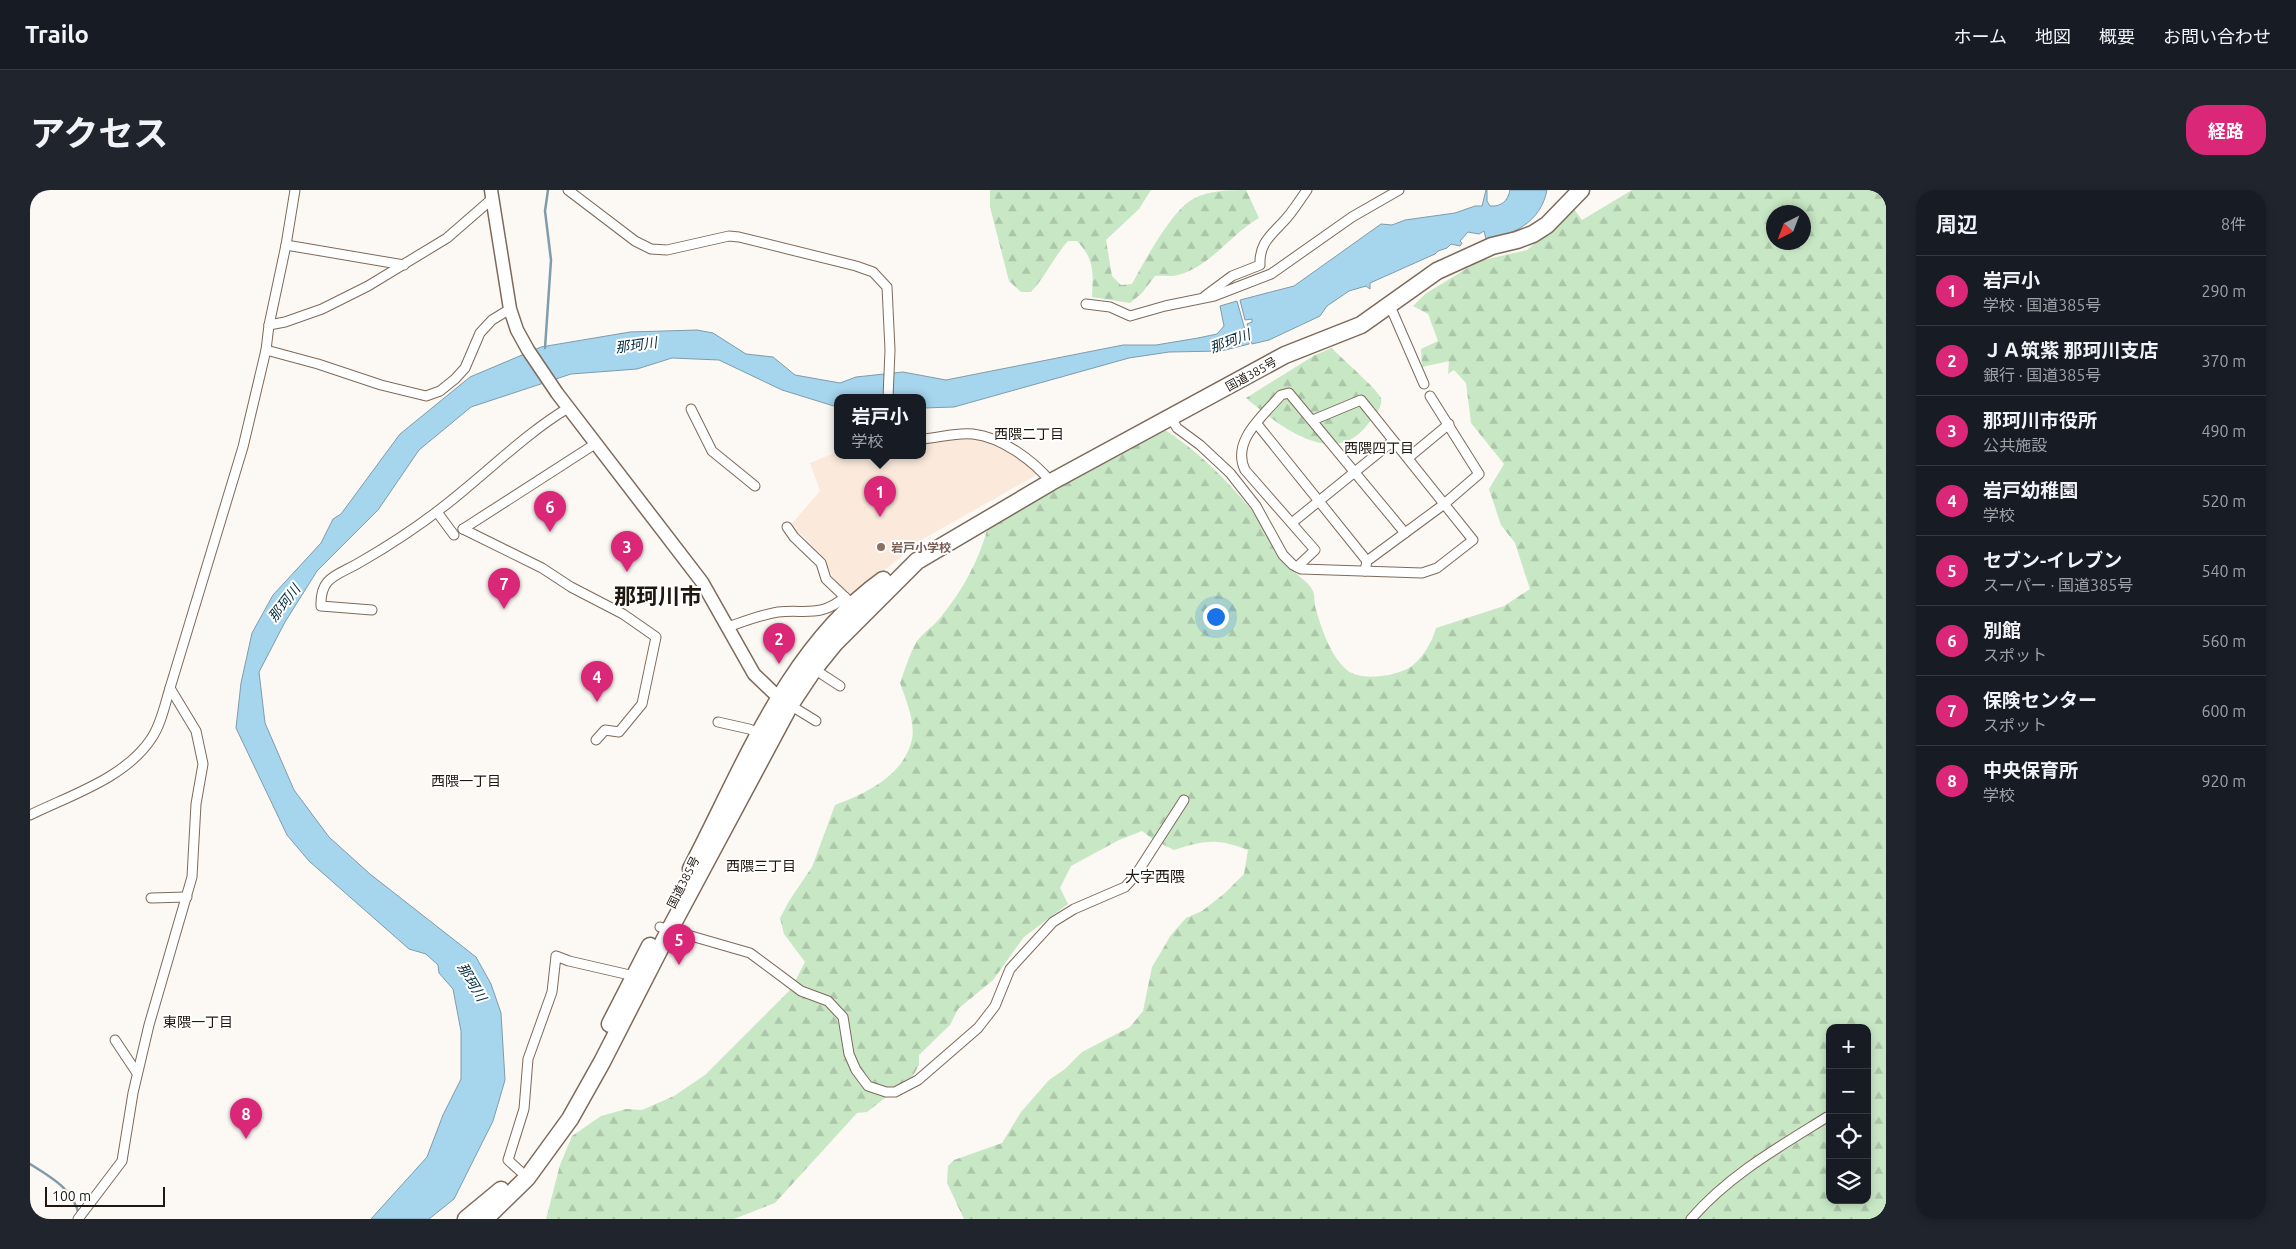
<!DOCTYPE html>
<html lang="ja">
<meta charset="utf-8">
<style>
:root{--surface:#171b24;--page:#20242c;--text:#f1f3f6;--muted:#9ea1a6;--line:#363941;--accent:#db2777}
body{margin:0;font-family:Ubuntu,"Noto Sans JP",sans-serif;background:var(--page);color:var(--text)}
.controls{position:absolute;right:15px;bottom:15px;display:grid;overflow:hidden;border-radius:10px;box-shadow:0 2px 8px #0003}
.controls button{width:45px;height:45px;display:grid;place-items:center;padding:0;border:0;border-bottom:1px solid var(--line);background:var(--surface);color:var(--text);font:25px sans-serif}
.compass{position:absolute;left:1736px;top:15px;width:45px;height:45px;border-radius:50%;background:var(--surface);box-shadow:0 2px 8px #0003;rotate:222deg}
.scale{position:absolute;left:15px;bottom:12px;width:120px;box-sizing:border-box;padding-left:5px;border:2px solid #1f1710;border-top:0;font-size:14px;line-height:18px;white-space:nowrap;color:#1f1710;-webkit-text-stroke:4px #fff;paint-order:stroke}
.you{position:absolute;left:1185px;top:426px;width:18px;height:18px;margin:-12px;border:4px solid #fff;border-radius:50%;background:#1a73e8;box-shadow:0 0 0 8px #1a73e833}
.badge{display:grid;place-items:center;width:32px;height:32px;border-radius:50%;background:var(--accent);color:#fff;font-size:16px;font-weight:700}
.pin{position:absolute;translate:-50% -41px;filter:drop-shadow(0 1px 2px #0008)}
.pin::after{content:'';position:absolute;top:26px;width:18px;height:15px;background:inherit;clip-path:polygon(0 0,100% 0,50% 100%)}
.popup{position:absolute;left:804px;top:204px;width:92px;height:65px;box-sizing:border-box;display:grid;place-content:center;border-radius:10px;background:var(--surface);filter:drop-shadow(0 1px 4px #0005);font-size:16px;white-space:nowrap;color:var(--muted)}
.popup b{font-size:19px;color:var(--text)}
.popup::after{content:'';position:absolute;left:50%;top:100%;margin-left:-10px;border:10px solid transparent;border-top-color:var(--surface)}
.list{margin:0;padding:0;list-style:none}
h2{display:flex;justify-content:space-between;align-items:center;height:65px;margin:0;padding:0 20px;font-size:21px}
h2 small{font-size:16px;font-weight:400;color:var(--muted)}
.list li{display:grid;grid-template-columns:32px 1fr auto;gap:15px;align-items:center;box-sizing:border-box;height:70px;padding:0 20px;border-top:1px solid var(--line)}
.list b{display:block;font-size:19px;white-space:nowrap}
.list p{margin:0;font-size:16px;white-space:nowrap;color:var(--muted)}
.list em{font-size:16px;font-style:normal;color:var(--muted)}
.icon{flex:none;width:28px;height:28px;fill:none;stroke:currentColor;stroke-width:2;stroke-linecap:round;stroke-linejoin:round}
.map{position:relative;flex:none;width:1856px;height:1029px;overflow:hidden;border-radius:20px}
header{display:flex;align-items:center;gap:30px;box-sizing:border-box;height:70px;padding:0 25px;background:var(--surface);border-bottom:1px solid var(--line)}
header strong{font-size:24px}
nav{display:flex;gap:28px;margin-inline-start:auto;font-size:18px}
.intro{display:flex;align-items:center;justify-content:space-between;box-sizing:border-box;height:120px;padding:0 30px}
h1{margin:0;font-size:35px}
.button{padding:12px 22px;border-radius:20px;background:var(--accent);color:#fff;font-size:18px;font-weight:700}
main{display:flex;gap:30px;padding:0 30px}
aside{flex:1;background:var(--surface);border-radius:20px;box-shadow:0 2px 8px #0003}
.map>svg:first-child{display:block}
</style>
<header>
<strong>Trailo</strong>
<nav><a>ホーム</a><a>地図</a><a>概要</a><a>お問い合わせ</a></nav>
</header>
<div class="intro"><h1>アクセス</h1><a class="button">経路</a></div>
<main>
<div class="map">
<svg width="1856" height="1029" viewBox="0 0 1856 1029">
<defs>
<pattern id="forest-firs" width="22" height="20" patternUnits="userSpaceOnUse" patternTransform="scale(1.25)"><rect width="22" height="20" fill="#c8e8c5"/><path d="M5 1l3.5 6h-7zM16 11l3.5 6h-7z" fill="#abc6a8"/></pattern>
</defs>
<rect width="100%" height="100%" fill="#fcf8f4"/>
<polygon fill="#fbe9db" points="932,246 954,251 982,262 1008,284 893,349 825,404 819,403 806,392 793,368 772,345 759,337 790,301 780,273 807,262 808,266 892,266 893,255"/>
<g fill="url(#forest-firs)" fill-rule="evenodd">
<path d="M960 0H1121L1109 19 1076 50 1082 86 1091 95 1102 94C1114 72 1142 20 1163 9 1180 0 1198 0 1216 0L1229 28C1201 44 1180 77 1148 85 1141 87 1132 85 1125 86L1112 103 1100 113 1062 107C1063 82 1065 70 1047 51H1038C1024 67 1015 87 1001 102H991L979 91 960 17Z"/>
<path d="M1602 0H1856V1029H934L917 993 918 976 924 970 972 953 991 922 1019 890 1035 879 1052 862 1100 837 1113 821 1122 777 1141 745 1156 728 1172 721 1195 703 1214 684 1218 660C1187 648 1175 650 1144 660L1124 650 1112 641 1089 650 1041 676 1030 698 1038 714 994 747 963 790 928 819 920 835 889 865V875L883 886 837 922 827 923 745 1013 704 1029H516L530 975 542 946 571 926 596 919 612 920 644 906 675 885 761 799 775 772 754 744 750 728 759 711 782 677 805 615C835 604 872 586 881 553 887 535 876 510 870 493 875 480 879 465 886 453 891 444 903 437 910 428 933 400 950 369 959 333L1132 238C1179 268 1212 306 1245 350 1252 360 1257 372 1265 382 1271 389 1279 392 1283 401 1285 406 1284 411 1285 416 1291 437 1300 466 1317 480 1331 492 1368 486 1382 476 1394 466 1402 452 1406 438L1474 416 1500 399 1485 353 1471 335 1459 299 1474 274 1441 233 1436 193 1424 180 1418 184 1419 171 1392 177 1391 159 1408 151 1398 124 1383 116 1395 104 1449 71 1497 60 1544 19 1552 30ZM1744 22H1774V52H1744ZM1800 838H1837V1010H1800Z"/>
<path d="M1302 158C1310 167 1349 201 1351 208 1353 218 1343 227 1338 234 1303 281 1247 234 1216 208L1285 165Z"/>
</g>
<g fill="#a6d5ee" stroke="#7e9cab">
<path d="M1456 0H1457V11L1460 16C1471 17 1478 11 1480 0H1517C1511 31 1485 45 1456 49L1454 41 1449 44 1438 42 1430 51 1432 53 1430 56 1421 54 1417 58 1408 61 1405 64 1340 93V99L1336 96 1319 101 1297 116 1290 126 1239 150 1222 154 1217 134 1222 132V129L1215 130 1210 110 1264 96 1351 34 1362 35 1375 30 1425 23 1445 16H1452Z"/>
<polygon points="1207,111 1219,154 1191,161 1139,162 1099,168 924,217 893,218 892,208 808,208 807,217 752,200 689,170 642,168 607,179 541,184 441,217 389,260 348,320 287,381 255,432 229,482 235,533 264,600 299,647 340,684 446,767 461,794 471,823 475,890 463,931 424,1009 399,1029 341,1029 397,967 413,925 431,889 431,841 423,799 409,783 408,775 396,764 379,759 279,671 257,645 206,538 211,493 222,443 243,405 291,353 303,329 311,324 370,244 440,187 511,157 600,142 667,140 683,143 716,164 743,167 765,185 810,193 826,187 873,182 916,190 1093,155 1126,155 1168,148 1187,144 1194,136 1190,116"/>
</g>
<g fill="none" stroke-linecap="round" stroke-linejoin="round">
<g stroke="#7e9cab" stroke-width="2.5">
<polyline points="515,158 521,70 515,21 518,0"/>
<path d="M0 974C21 987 43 999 49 1025"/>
</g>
<g stroke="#7e6a5a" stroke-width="11">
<g id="street">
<polyline points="538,0 605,51 621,59 637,60 699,46 709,47 826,76 843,82 857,97 860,160 858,208"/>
<polyline points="256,55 374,75"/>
<path d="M1175 106 1202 86 1230 75C1229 54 1240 46 1253 32 1262 23 1269 11 1277 0"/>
<polyline points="1056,114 1080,117 1100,126 1135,116 1184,106 1241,84 1322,27 1369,0"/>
<polyline points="1360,116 1394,194"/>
<polyline points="239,135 255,132 292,119 338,96 417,48 463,8"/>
<polyline points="236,160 288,174 351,195 396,206 410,201 425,189 435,178 450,143 462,130 480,119"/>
<polyline points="661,219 682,261 725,296"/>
<polyline points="1141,228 1147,238 1170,255 1200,283 1226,316 1253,365 1263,375 1271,379 1392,383 1407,378 1443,350 1331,210 1283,230"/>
<polyline points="1227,234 1337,371"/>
<path d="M892 249C909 248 926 242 943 244 971 247 1003 270 1021 292"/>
<polyline points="1378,268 1419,234"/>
<polyline points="407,322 424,345"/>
<polyline points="1263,332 1363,251"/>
<polyline points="757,337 764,347 791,373 796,389 818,410"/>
<polyline points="433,339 512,378 541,397 593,424 626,447 612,514 589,542 575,540 566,550"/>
<polyline points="433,339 565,254"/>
<path d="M1267 377 1285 360 1215 280C1201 251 1233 226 1251 205L1259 203 1375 343"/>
<polyline points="1335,381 1337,371 1413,315 1449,284 1400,206"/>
<path d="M342 420 291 416C290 388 305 386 327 374 364 353 401 328 434 300 468 272 500 241 538 218"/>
<path d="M698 437C715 431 730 425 748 422 776 419 790 428 815 407"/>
<polyline points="784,479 810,496"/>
<polyline points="760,515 786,531"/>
<polyline points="688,532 719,539 729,543"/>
<path d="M0 625C41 605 95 588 121 549 131 535 135 514 140 498"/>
<polyline points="121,708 157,707"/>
<polyline points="630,737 720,763 771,801 798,811 813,827 819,864 826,880 838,896 856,902 865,902 888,890 948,838 965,816 980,779 1023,732 1044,719 1095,697 1105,686 1154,610"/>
<polyline points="85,850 107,883"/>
<polyline points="490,981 478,970 494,919 498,869 522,802 526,766 539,771 604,786"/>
<polyline points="48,1029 92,971 103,903 119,835 162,687 166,614 173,574 166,541 140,498 213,257 236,160 239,135 256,55 265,0"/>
<path d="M1661 1029C1699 985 1749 957 1797 927"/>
</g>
</g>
<g stroke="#7e6a5a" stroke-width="15">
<polyline id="secondary" points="461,0 480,119 487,140 498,160 527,203 672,392 724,484 749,508 757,513"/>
</g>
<g stroke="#7e6a5a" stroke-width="19">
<g id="highway">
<path d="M661 679C714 578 757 459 853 390"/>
<polyline points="580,834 620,756"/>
<polyline points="436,1029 471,1000"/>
<polyline points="455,1029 497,988 540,929 572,872 639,741 760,515 784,479 805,453 887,371 1021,292 1255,165 1331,135 1407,81 1462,56 1487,50 1503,44 1517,35 1551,0"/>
</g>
</g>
<use href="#street" stroke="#fff" stroke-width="9"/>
<use href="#secondary" stroke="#fff" stroke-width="12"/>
<use href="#highway" stroke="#fff" stroke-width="16"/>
</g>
<circle fill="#8d6e63" stroke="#fff" stroke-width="2" cx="851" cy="357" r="5"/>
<g text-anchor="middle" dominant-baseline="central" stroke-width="4" stroke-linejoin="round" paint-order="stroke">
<g font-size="12" fill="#1f1710" stroke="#fff">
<text transform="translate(1221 184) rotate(-29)">国道385号</text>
<text transform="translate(653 692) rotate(-63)">国道385号</text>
</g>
<g font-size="12" font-weight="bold" fill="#785e54" stroke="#fff" text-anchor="start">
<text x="861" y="357">岩戸小学校</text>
</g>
<g font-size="14" font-style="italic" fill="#063042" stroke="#fff">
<text transform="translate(1200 151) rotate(-20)">那珂川</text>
<text transform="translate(606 155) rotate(-8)">那珂川</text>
<text transform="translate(254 413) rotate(-52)">那珂川</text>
<text transform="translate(442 792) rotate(59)">那珂川</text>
</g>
<g font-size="14" fill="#1f1710" stroke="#fff">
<text x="999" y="244">西隈二丁目</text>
<text x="1349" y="258">西隈四丁目</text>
<text x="436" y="591">西隈一丁目</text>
<text x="731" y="676">西隈三丁目</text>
<text x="168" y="832">東隈一丁目</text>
</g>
<g font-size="15" fill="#1f1710" stroke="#fff">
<text x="1125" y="686">大字西隈</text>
</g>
<g font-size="22" font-weight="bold" fill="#1f1710" stroke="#fff">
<text x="628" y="405">那珂川市</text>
</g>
</g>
</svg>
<div class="controls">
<button>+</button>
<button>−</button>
<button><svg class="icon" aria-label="locate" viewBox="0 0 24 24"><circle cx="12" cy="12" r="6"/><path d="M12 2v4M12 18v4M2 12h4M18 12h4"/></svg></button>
<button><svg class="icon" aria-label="layers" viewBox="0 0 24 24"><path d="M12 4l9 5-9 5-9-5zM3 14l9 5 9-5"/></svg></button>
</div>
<svg class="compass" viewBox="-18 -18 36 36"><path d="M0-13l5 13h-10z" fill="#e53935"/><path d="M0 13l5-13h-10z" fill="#9ea1a6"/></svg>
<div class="scale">100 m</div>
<div class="you"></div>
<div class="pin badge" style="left:850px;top:327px">1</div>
<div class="popup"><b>岩戸小</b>学校</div>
<div class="pin badge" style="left:749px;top:474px">2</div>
<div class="pin badge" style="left:597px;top:382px">3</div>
<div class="pin badge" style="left:567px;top:512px">4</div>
<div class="pin badge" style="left:649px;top:775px">5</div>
<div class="pin badge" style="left:520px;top:342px">6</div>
<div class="pin badge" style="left:474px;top:419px">7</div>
<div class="pin badge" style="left:216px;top:949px">8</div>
</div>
<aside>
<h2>周辺<small>8件</small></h2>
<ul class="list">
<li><span class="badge">1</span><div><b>岩戸小</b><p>学校 · 国道385号</p></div><em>290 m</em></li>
<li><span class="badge">2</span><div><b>ＪＡ筑紫 那珂川支店</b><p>銀行 · 国道385号</p></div><em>370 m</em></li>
<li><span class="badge">3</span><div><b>那珂川市役所</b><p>公共施設</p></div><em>490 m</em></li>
<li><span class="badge">4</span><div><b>岩戸幼稚園</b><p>学校</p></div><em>520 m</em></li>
<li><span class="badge">5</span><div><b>セブン-イレブン</b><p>スーパー · 国道385号</p></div><em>540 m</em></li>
<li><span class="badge">6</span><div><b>別館</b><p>スポット</p></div><em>560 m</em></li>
<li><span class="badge">7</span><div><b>保険センター</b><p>スポット</p></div><em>600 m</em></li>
<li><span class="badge">8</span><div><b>中央保育所</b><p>学校</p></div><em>920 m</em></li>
</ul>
</aside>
</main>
